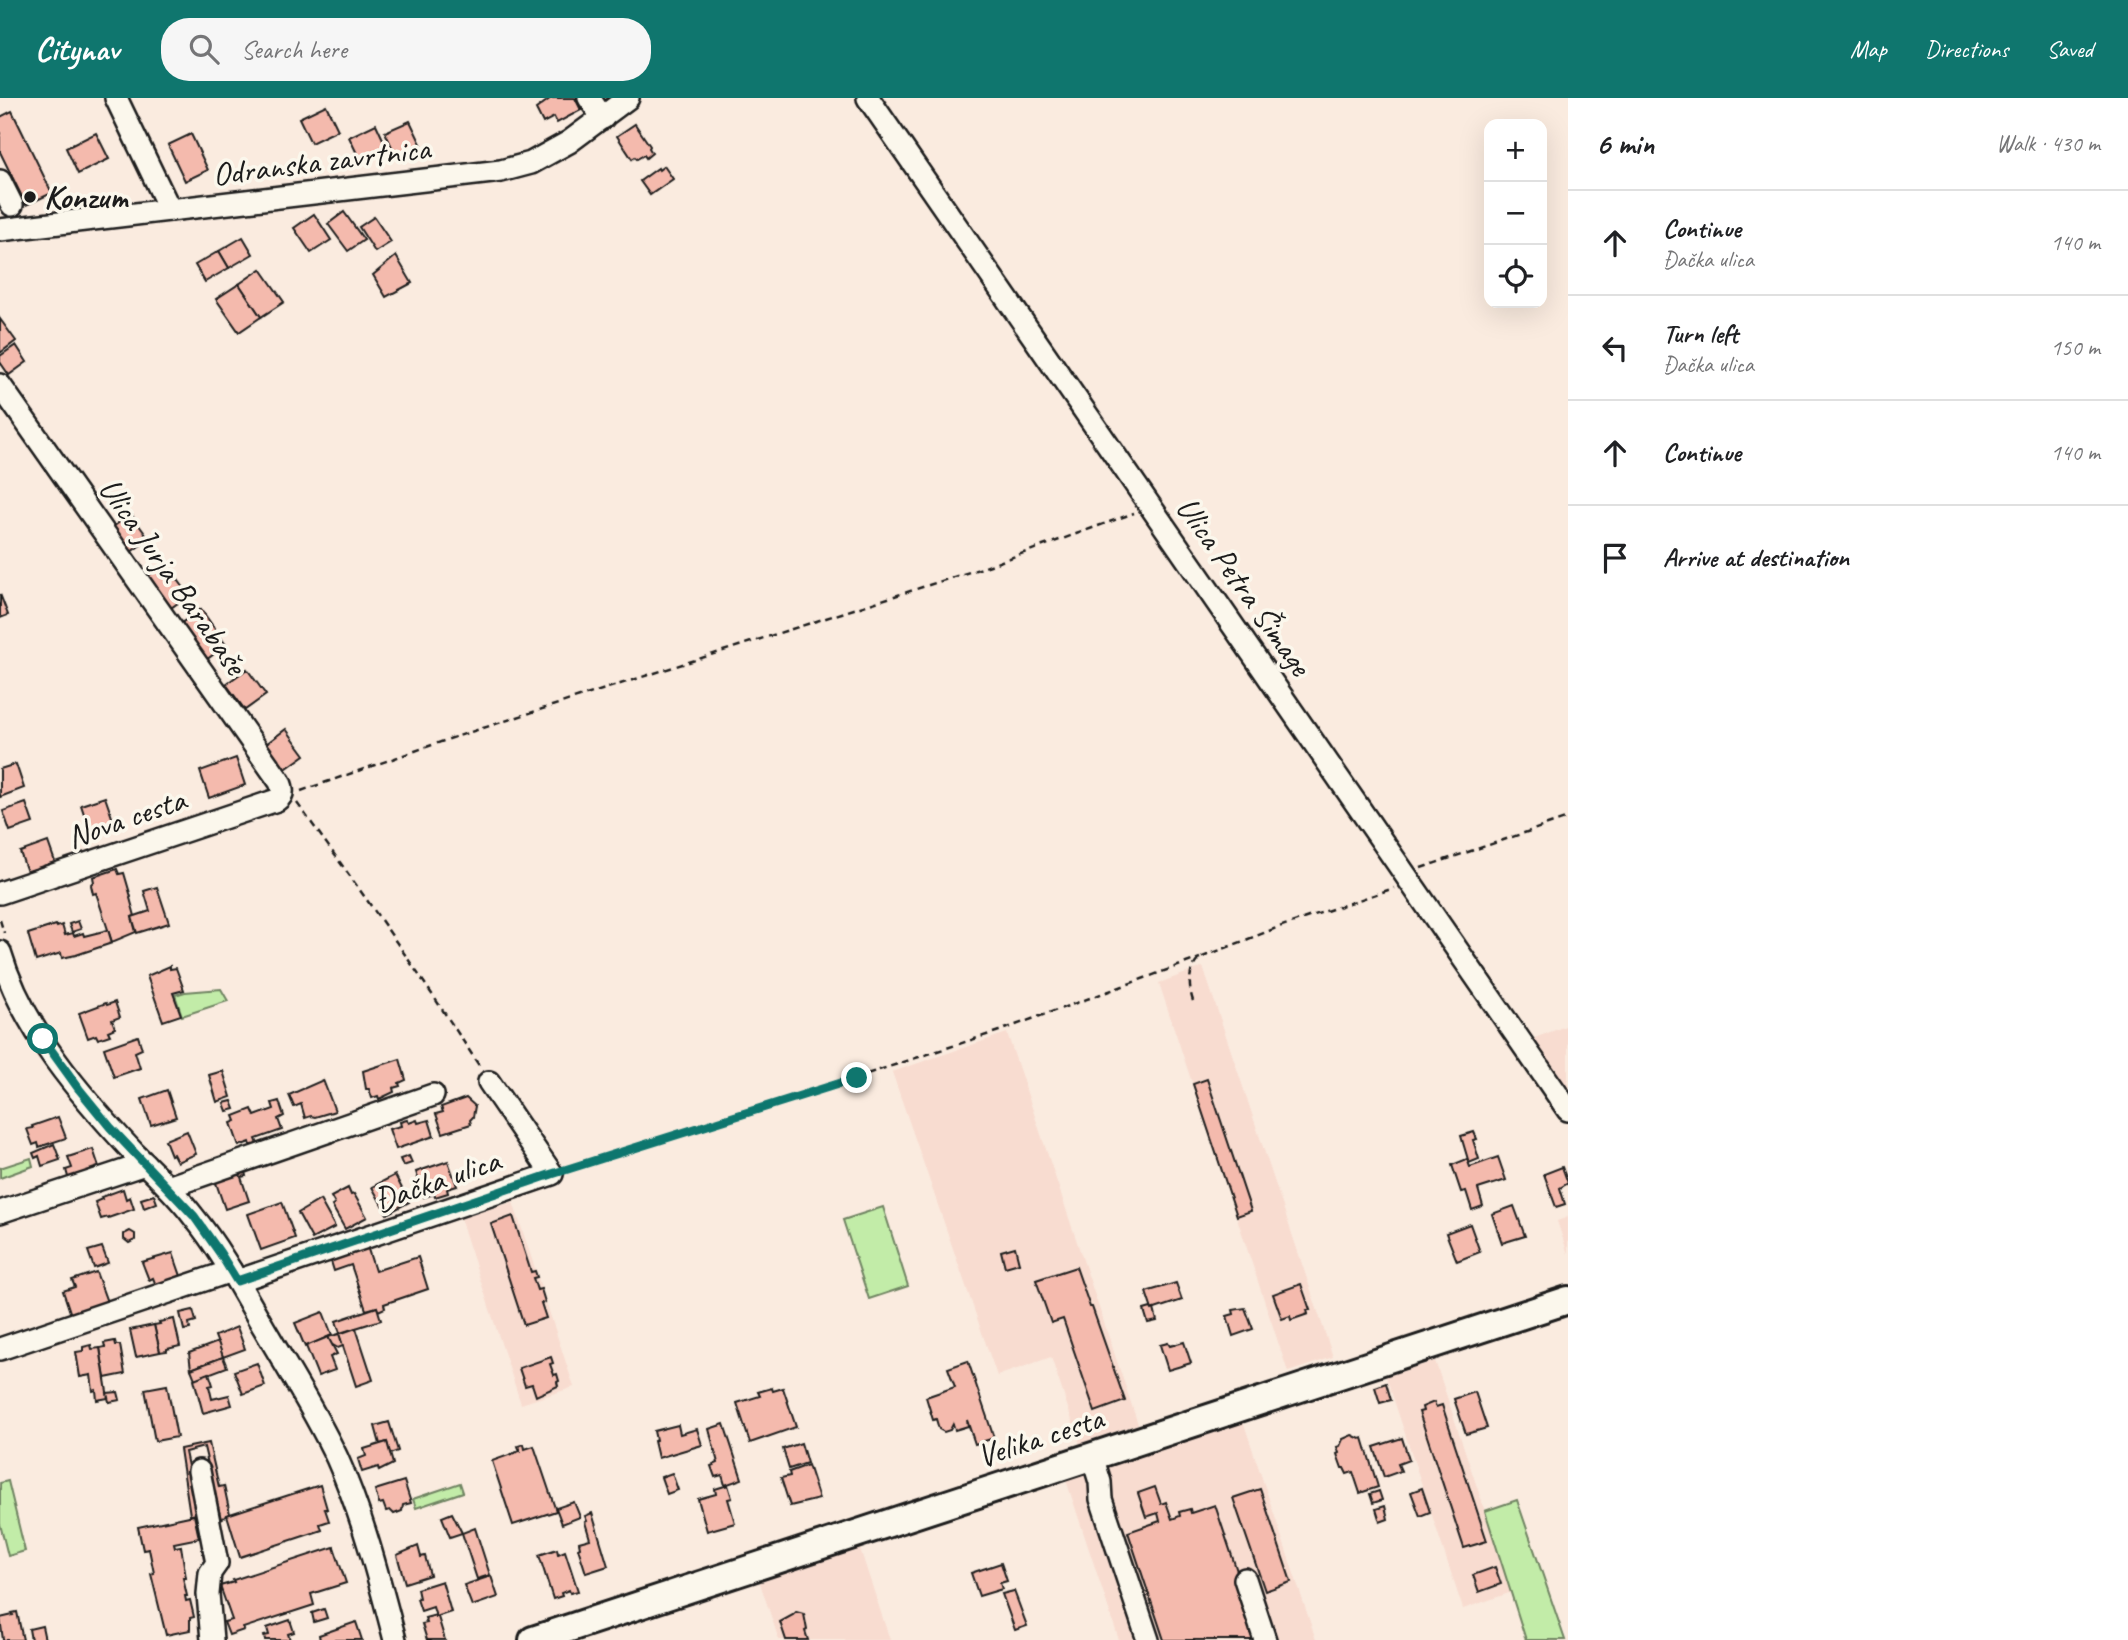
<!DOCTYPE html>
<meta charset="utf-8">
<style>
:root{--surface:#fff;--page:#f6f6f6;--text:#202124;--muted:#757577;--line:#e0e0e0;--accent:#0f766e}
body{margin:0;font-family:Caveat,sans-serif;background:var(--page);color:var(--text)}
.controls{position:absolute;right:21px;top:21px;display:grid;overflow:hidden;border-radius:14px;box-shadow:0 7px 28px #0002}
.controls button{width:63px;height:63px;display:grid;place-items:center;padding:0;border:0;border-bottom:2px solid var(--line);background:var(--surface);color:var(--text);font:35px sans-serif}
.stop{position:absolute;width:21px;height:21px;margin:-16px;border:5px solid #0f766e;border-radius:50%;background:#fff}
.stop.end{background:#0f766e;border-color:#fff;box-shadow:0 2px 7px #0008}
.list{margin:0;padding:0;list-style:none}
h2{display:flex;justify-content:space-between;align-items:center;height:91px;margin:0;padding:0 28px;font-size:30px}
h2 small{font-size:23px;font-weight:400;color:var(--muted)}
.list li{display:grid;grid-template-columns:46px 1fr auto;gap:21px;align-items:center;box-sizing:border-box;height:105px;padding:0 28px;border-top:2px solid var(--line)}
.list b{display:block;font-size:26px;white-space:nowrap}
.list p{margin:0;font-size:23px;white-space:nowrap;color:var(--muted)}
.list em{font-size:23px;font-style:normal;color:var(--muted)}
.icon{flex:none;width:38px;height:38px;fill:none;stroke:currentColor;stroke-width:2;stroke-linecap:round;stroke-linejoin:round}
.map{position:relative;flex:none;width:1568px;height:1542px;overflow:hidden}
header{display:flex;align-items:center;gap:42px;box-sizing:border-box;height:98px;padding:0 35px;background:var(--accent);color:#fff}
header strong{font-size:33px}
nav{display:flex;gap:38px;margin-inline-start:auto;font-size:24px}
.search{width:490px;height:63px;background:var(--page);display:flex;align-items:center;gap:18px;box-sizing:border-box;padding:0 24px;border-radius:28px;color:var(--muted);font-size:26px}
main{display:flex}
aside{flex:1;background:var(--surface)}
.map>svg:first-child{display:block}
</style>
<header>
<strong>Citynav</strong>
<div class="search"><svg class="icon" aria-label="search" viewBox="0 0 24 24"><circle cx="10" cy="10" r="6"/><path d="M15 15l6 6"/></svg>Search here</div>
<nav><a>Map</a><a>Directions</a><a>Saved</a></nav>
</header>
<main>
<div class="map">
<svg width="1568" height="1542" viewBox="0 0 1568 1542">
<rect width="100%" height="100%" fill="#faebdf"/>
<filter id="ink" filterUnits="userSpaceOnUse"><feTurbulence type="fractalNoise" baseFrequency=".0143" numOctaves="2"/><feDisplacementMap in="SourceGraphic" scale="14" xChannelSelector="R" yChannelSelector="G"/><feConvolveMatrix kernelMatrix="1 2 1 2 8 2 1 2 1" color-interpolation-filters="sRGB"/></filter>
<g filter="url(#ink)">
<g fill="#f8dcd0">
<polygon points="1203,869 1333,1259 1288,1274 1159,885"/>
<polygon points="1568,927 1568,1002 1527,943"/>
<polygon points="1007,935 1138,1326 1080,1346 1051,1259 997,1278 892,974"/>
<polygon points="513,1104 574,1289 521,1306 460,1120"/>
<polygon points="1568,1119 1568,1156 1557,1123"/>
<polygon points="1435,1263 1512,1494 1463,1511 1386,1278"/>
<polygon points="1241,1317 1316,1542 1119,1542 1065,1379"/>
<polygon points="859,1448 890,1542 779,1542 759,1482"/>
</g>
<g fill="#c2eca8" stroke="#6f8462" stroke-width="2">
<polygon points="221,891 228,903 182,918 175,897 185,894"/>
<polygon points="31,1060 33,1068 0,1080 0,1070"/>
<polygon points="883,1109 908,1188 869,1201 843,1122"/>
<polygon points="8,1383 25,1453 8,1458 0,1426 0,1385"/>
<polygon points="460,1385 463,1394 416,1410 413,1401"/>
<polygon points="1517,1402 1565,1542 1526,1542 1485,1413"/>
</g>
<g fill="#f4baad" stroke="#1c1c1c" stroke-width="2">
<polygon points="551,0 575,0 581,12 557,25 554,19 543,25 536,11"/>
<polygon points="326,7 338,32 311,45 299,20"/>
<polygon points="12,13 52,95 26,107 0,54 0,19"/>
<polygon points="410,23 422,48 397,60 385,34"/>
<polygon points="376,26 388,52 361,64 349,39"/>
<polygon points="635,26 650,48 649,50 652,55 646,60 644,57 637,61 635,59 632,61 617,38"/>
<polygon points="96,35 109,61 78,76 66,50"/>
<polygon points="191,36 208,72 185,83 168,47"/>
<polygon points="664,68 673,81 650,97 640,83 658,70 659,72"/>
<polygon points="344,114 364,142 348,153 328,126"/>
<polygon points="314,116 331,142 311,155 294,130"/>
<polygon points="374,119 391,144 375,154 359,129"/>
<polygon points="243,139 253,156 229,170 219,153"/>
<polygon points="219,153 229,170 205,184 195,167"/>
<polygon points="396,158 412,185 386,199 373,177"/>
<polygon points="261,171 284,204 261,219 239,186"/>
<polygon points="239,186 261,219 239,234 216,201"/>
<polygon points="0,221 16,243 0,255"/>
<polygon points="16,247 27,264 9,277 0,264 0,258"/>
<polygon points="131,416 149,441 128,456 110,431"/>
<polygon points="166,465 189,497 168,512 145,480"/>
<polygon points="0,496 8,517 0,520"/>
<polygon points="201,511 226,547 206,562 180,526"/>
<polygon points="247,571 266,597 245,612 226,586"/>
<polygon points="286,631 305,657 284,672 266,646"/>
<polygon points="236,660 245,687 209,700 200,673"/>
<polygon points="16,666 24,690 0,699 0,671"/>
<polygon points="105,699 114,725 90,734 81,707"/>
<polygon points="26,705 33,725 10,733 3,713"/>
<polygon points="48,744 55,764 27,774 20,754"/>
<polygon points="117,771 119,776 124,775 131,799 130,800 135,818 132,819 136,834 112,844 96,795 93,796 91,787 94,784 93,779"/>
<polygon points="157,789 169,825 137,835 132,819 150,813 144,793"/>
<polygon points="78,823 81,831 72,834 69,826"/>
<polygon points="56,827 57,829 62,827 65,837 73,835 74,838 83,835 84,838 108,832 112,845 76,857 62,860 61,855 36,863 28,836"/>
<polygon points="170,868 170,871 176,870 184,892 173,895 181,917 163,923 147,878"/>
<polygon points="115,904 120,919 112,922 115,930 108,933 110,937 98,941 96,937 88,940 79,915 106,905 107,907"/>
<polygon points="138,938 142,951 135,954 140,970 114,979 104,950"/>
<polygon points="400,961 406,982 399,985 400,988 393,990 394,994 379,1001 378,998 372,1000 369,991 366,991 363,973"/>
<polygon points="223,973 231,999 217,1004 209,977"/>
<polygon points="1207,981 1251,1113 1237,1118 1193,986"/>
<polygon points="323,982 335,1013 315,1019 311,1018 305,1020 301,1006 294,1009 289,997"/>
<polygon points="167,992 176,1019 151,1027 142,1001"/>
<polygon points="466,1000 475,1008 473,1019 470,1022 471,1026 443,1035 436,1016 443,1014 441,1009"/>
<polygon points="232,1003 235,1011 227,1013 224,1005"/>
<polygon points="279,1003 284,1018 278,1021 282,1032 256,1041 258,1046 251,1048 250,1044 239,1048 231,1025 236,1023 234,1018 252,1011 255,1018 274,1011 272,1005"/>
<polygon points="58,1019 66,1040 39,1049 38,1045 33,1047 27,1031 33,1030 32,1028"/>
<polygon points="407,1022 409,1025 417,1022 418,1025 429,1022 434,1038 396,1051 389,1031 401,1028 400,1024"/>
<polygon points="187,1033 196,1056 177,1064 173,1056 171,1057 165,1042"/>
<polygon points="1474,1034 1477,1041 1473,1042 1479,1061 1469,1065 1461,1038"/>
<polygon points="54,1046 60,1062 42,1068 39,1058 35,1060 33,1055"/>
<polygon points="93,1051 101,1075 70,1086 66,1072 72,1070 68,1059"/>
<polygon points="409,1058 412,1065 403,1068 400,1061"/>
<polygon points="1498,1059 1506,1082 1478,1091 1483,1108 1472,1112 1466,1093 1461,1094 1452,1067 1467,1061 1470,1069"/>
<polygon points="448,1063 457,1088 447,1091 448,1095 435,1099 434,1096 424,1099 416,1074"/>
<polygon points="1562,1069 1568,1085 1560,1090 1565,1106 1556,1109 1544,1076"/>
<polygon points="244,1070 246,1078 241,1079 249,1103 225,1111 214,1079"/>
<polygon points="395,1077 409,1104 387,1116 372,1089"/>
<polygon points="348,1090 351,1097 354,1096 367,1119 345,1131 332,1108 335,1106 331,1099"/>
<polygon points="123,1091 126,1101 130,1099 134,1111 108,1120 108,1119 101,1121 95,1104 102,1101 101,1099"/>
<polygon points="154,1097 157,1105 144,1110 141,1101"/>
<polygon points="320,1102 335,1129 312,1141 298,1115"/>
<polygon points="282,1104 295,1140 261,1152 248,1116"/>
<polygon points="1514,1108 1525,1138 1502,1145 1492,1116"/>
<polygon points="513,1118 531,1174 535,1173 537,1179 533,1180 537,1192 541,1191 545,1204 541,1205 546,1220 524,1227 491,1126"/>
<polygon points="1470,1126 1480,1154 1457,1163 1446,1135"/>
<polygon points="130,1133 135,1136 135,1142 129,1145 124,1141 124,1136"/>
<polygon points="366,1145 375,1173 418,1159 428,1191 384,1206 385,1210 378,1213 377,1209 366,1212 351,1167 334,1173 329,1157"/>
<polygon points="102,1149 108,1165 94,1170 88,1153"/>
<polygon points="1015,1149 1019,1165 1005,1169 1001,1153"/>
<polygon points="173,1155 182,1181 157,1190 153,1180 149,1182 142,1164"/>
<polygon points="1076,1169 1090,1209 1092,1209 1125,1303 1095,1314 1063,1221 1051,1225 1036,1182"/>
<polygon points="96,1174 108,1207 72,1220 63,1193 75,1189 72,1182"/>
<polygon points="1176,1185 1182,1202 1152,1212 1146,1194"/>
<polygon points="1301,1186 1310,1212 1307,1212 1308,1216 1291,1222 1290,1218 1282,1221 1273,1196"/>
<polygon points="377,1209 381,1222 340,1235 336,1223"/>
<polygon points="1151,1210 1152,1212 1154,1211 1157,1223 1148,1225 1144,1212"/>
<polygon points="1245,1210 1253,1231 1233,1238 1227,1218 1234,1216 1233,1212"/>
<polygon points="193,1212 196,1223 189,1225 190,1231 184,1232 180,1215"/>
<polygon points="323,1214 332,1237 305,1249 295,1225"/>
<polygon points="174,1221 180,1248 167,1251 167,1253 160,1254 154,1227 160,1226 159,1224"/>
<polygon points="154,1227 160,1254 136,1259 130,1232"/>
<polygon points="237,1229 245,1251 223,1259 215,1238"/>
<polygon points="356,1230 373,1282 356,1288 339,1236"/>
<polygon points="339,1236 343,1248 338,1250 331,1246 328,1239"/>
<polygon points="328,1239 337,1256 330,1259 335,1272 318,1278 306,1248"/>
<polygon points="115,1243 116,1247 120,1247 125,1276 105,1280 100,1250 105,1249 104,1245"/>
<polygon points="218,1244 223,1259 191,1271 189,1255"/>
<polygon points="1184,1244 1191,1265 1168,1272 1160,1247 1168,1245 1170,1248"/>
<polygon points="91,1247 92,1251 100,1250 108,1300 97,1302 96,1292 93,1293 91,1277 80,1279 76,1254 83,1253 83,1249"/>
<polygon points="223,1259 227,1269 195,1281 191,1271"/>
<polygon points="551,1259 553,1265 550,1266 554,1277 557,1276 559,1283 557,1284 558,1288 536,1298 532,1286 525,1288 519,1270"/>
<polygon points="968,1263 994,1340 975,1346 967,1322 968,1328 955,1332 953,1326 950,1332 944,1334 939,1331 936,1321 933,1322 926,1299 955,1289 948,1270"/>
<polygon points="257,1265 265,1288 243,1296 234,1273"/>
<polygon points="209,1275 213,1287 209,1288 212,1301 229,1297 232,1307 203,1315 194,1281"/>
<polygon points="1386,1285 1391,1302 1380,1305 1375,1289"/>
<polygon points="167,1287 177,1339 155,1343 145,1291"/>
<polygon points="772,1290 773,1293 783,1290 796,1329 750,1345 737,1305 760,1298 758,1294"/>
<polygon points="118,1294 120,1302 109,1304 107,1295"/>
<polygon points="1475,1294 1487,1330 1466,1336 1454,1301"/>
<polygon points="1434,1304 1436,1309 1442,1307 1487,1443 1464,1450 1419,1314 1423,1313 1422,1309"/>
<polygon points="389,1324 398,1353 390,1356 387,1344 380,1346 375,1328"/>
<polygon points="724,1326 742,1381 725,1387 722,1377 715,1379 711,1368 718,1365 709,1331"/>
<polygon points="678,1327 680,1336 697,1331 702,1347 658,1360 654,1343 656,1342 654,1333"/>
<polygon points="1352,1337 1360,1341 1363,1340 1378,1389 1360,1395 1353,1374 1347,1376 1344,1370 1342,1370 1337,1356 1339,1355 1337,1349 1340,1348 1343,1341"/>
<polygon points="1402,1340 1409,1362 1398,1366 1401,1373 1384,1379 1374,1349"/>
<polygon points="387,1344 393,1366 379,1373 378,1369 362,1374 358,1361 366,1358 364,1351"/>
<polygon points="209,1345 219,1389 224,1388 230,1416 221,1421 204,1349 185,1354 198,1416 190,1417 180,1351"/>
<polygon points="801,1345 807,1365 789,1371 783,1351"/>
<polygon points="524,1346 525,1351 534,1348 556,1413 513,1427 492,1363 520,1353 518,1348"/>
<polygon points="808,1367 819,1401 790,1408 781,1380 790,1378 789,1374"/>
<polygon points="672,1375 678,1392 667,1396 661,1379"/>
<polygon points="404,1383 411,1405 403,1407 402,1413 394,1416 390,1412 386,1413 383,1405 379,1406 375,1392"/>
<polygon points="320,1387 327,1411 325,1411 329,1423 320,1426 322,1432 240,1459 227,1417"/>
<polygon points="728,1387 732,1400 728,1401 735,1425 707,1433 698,1401 716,1396 715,1391"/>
<polygon points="1155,1389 1161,1406 1166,1404 1172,1421 1180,1418 1179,1414 1190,1411 1191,1415 1215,1407 1260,1542 1164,1542 1128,1434 1160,1423 1158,1415 1146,1419 1138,1395"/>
<polygon points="1422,1390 1430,1414 1420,1418 1411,1394"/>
<polygon points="1260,1391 1291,1484 1265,1493 1233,1400"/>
<polygon points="1379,1393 1382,1402 1373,1405 1370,1396"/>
<polygon points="574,1404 580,1419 562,1426 556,1410"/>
<polygon points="1385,1408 1388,1421 1380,1424 1376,1411"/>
<polygon points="452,1415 462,1435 450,1439 442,1419"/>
<polygon points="592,1415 608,1468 586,1475 578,1450 580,1449 579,1444 590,1441 585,1424 587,1423 585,1418"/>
<polygon points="194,1417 199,1440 174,1445 175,1449 181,1448 186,1480 183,1480 187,1498 185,1498 186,1503 190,1502 194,1519 190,1520 190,1532 166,1537 151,1476 154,1475 149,1451 143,1452 138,1429"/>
<polygon points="475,1430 490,1477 477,1481 462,1435"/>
<polygon points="418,1448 421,1459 425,1458 430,1477 405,1485 397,1457"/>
<polygon points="334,1449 346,1485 311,1496 314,1507 243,1530 244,1532 229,1537 224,1524 232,1522 220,1488 234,1484 233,1482"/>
<polygon points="557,1451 558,1456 565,1453 578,1493 570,1495 569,1492 561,1495 562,1498 553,1501 539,1457"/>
<polygon points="1001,1465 1007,1483 1000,1485 1002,1491 979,1498 971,1475"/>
<polygon points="1495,1469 1501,1486 1479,1494 1473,1477"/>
<polygon points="491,1478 498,1499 472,1508 464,1487"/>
<polygon points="442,1483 451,1514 436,1519 433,1509 421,1513 417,1501 419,1500 417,1491"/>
<polygon points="1014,1493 1027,1528 1015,1532 1002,1496"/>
<polygon points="324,1511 327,1520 314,1524 312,1515"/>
<polygon points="17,1514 23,1542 3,1542 0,1520 13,1517 12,1515"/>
<polygon points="796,1514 804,1516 807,1532 805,1533 808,1542 786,1542 780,1524 793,1517"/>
<polygon points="436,1517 436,1519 438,1519 445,1542 427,1542 422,1526 427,1525 425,1520"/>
<polygon points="290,1522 294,1534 288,1536 290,1542 265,1542 264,1538 269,1537 267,1530"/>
<polygon points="356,1524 362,1542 320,1542 319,1537"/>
<polygon points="42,1528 45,1542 31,1542 29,1531"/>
</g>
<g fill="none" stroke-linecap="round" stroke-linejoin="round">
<g stroke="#1c1c1c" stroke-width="26">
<g id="minor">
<polyline points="116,0 170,112"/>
<polyline points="589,0 603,20"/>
<polyline points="868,0 1568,1012"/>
<polyline points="0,83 12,107"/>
<polyline points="0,132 501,73 531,65 569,44 628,0"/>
<path d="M0 287 280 684C283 691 284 697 277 702L0 795"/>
<path d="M0 854C23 932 81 998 135 1056 155 1076 176 1095 193 1118 221 1152 242 1192 264 1230 289 1273 316 1315 337 1360 363 1418 379 1481 395 1542"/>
<polyline points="168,1089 433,997"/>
<polyline points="0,1114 145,1066"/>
<polyline points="237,1183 552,1076 489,984"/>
<polyline points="0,1251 231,1173"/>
<polyline points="1092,1358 1100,1384 1101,1401 1148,1542"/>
<polyline points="199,1373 217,1465 210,1475 208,1496 212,1542"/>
<polyline points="1245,1481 1265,1542"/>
</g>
</g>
<g stroke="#1c1c1c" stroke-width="32">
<polyline id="major" points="533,1542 1568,1202"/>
</g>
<g stroke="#1c1c1c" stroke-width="2.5" stroke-dasharray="7 5" stroke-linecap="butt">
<polyline points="301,693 452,640 985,469 1134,415"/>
<path d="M297 705C360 791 422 879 480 969"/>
<polyline points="1421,770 1568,720"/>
<polyline points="0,822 4,835"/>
<path d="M1193 903C1188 888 1188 871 1200 860L1279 829 1394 790"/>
<polyline points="570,1070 756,1012 999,933 1200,860"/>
</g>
<use href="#minor" stroke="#fbf7ec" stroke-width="21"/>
<use href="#major" stroke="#fbf7ec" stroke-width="26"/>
</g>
</g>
<g fill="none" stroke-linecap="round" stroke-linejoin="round" filter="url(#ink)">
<polyline stroke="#0f766e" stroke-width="9" points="43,941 79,991 110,1029 194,1118 220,1155 237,1183 552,1076 857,980"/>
</g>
<circle fill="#1c1c1c" stroke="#fbf7ec" stroke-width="2.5" cx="30" cy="99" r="7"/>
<g text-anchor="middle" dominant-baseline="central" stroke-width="7" stroke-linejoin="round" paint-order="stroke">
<g font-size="33" fill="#1c1c1c" stroke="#fbf7ec">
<text transform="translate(321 63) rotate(-7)">Odranska zavrtnica</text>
<text transform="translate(173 478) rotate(55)">Ulica Jurja Barabaše</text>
<text transform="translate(1244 488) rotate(55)">Ulica Petra Šimage</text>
<text transform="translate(126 720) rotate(-19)">Nova cesta</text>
<text transform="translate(437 1082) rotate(-19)">Đačka ulica</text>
<text transform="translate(1040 1339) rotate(-18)">Velika cesta</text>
</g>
<g font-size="33" font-weight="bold" fill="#1c1c1c" stroke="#fbf7ec" text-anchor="start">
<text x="44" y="99">Konzum</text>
</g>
</g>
</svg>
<div class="controls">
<button>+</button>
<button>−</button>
<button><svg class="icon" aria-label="locate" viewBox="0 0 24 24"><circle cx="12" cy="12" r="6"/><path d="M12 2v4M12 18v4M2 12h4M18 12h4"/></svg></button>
</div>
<div class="stop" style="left:43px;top:941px"></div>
<div class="stop end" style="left:857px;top:980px"></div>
</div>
<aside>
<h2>6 min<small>Walk · 430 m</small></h2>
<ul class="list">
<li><svg class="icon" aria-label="ahead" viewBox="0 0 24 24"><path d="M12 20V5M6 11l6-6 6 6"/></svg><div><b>Continue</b><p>Đačka ulica</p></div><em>140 m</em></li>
<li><svg class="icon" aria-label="left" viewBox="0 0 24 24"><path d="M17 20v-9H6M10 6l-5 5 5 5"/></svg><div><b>Turn left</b><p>Đačka ulica</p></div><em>150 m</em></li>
<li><svg class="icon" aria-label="ahead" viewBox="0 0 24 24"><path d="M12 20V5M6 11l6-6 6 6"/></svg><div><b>Continue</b></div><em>140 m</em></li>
<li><svg class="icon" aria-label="arrive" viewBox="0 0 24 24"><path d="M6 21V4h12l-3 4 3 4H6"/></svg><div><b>Arrive at destination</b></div></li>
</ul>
</aside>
</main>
